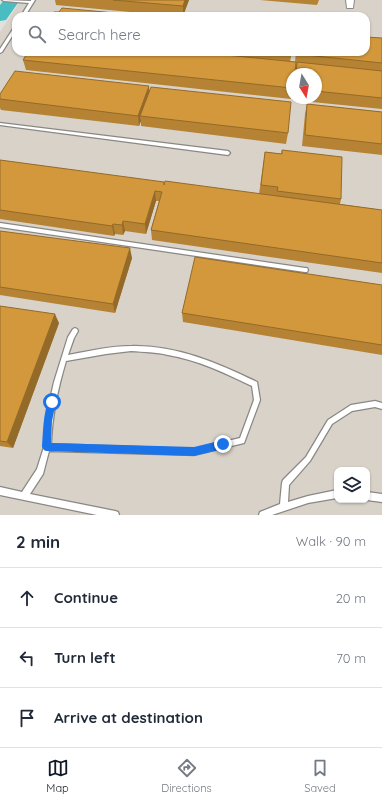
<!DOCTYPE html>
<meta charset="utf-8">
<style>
:root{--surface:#fff;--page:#f2f2f3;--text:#1f2937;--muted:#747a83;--line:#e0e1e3;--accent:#111827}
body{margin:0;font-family:Quicksand,sans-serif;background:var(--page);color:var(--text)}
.controls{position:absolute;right:12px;bottom:12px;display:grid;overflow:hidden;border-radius:8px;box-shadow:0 1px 3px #0004}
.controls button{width:36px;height:36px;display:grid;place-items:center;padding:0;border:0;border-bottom:1px solid var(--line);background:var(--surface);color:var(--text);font:20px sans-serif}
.compass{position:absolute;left:286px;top:68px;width:36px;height:36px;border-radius:50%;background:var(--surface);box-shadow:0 1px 3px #0004;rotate:169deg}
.stop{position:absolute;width:12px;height:12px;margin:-9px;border:3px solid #1a73e8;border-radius:50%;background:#fff}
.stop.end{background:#1a73e8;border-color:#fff;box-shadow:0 1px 4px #0008}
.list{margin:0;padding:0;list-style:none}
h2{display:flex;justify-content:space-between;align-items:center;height:52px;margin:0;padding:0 16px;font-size:17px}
h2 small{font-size:13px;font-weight:400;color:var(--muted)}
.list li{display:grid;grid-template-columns:26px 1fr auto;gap:12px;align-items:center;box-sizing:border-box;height:60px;padding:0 16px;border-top:1px solid var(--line)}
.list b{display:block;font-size:15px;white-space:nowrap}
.list em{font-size:13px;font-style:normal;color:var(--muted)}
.icon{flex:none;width:22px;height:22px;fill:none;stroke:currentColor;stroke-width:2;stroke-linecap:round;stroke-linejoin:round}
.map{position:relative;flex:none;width:382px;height:515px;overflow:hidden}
.search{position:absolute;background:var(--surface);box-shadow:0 1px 3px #0004;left:12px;right:12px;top:12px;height:44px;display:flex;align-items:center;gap:10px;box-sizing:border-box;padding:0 14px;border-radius:12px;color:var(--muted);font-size:15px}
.sheet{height:232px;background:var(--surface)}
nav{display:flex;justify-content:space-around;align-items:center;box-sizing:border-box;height:56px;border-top:1px solid var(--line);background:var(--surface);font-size:11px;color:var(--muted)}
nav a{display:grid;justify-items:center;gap:2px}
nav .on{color:var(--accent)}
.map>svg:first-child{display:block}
</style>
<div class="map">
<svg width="382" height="515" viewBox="0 0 382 515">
<rect width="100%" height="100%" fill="#e2e0dc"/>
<path fill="#d9d2c9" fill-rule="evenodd" d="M21 0H382V515H0V32ZM16 16H366V52H16ZM292 74H316V98H292ZM337 470H367V500H337Z"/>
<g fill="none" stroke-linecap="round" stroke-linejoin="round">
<polygon fill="#4abdc3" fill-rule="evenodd" points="4,0 20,0 6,20 0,21 0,5"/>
<g stroke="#8a8885" stroke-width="2.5">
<g id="lane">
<polygon points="2,0 31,1 31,0 35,0 25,16 21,16 29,3 4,1"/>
<polygon points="15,26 16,26 16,30 2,52 0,53 0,49"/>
<polygon points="0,123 228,151 230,153 228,155 0,125"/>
<polygon points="0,223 305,268 307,268 308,270 307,272 305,272 0,227"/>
<path d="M75 328 77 329 78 331 74 338 68 355C89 351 110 346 132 346 176 345 218 363 257 382L260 400 244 443 194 455 49 451 43 474 30 494 115 511 118 512 119 515H97L0 495V487L22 492 37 469 44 447 47 413 54 382 68 337 73 329ZM131 351C144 352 156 352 168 355 198 360 225 373 252 386L254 400 240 438 194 449 51 444C52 415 58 388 66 361L106 354Z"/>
<polygon points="375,401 382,403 382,409 375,407 352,411 332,424 310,461 289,485 288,502 308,496 337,490 337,498 308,503 272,515 259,515 260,512 280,504 282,483 283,480 306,457 328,420 351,405"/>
<polygon points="367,492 382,494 382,502 367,500"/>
</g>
</g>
<g stroke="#8a8885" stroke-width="2">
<polygon id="street" points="346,0 354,0 353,8 347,8"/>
</g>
<use href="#lane" fill="#fff" fill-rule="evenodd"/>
<use href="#street" fill="#fff" fill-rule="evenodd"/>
</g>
<g fill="#b58333">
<polygon points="55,0 189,0 183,16 173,16 56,5"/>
<polygon points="260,0 319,0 317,5"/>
<polygon points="382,38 382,109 292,100 292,98 316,98 316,74 295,74 296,65 292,74 292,94 291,99 26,70 23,60 28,52 292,52 290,62 295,62 296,52 366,52"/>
<polygon points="149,91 288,133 286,144 141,126 141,121 139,126 1,110 0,108 0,94"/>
<polygon points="307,104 382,112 382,155 302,146 305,114"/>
<polygon points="282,150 341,199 340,204 382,210 382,273 152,240 151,230 159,201 156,201 146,234 125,231 123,235 115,234 114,236 0,219 0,160 164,184 259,194 265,152 281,154"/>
<polygon points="0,231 132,258 115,313 0,295"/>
<polygon points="382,285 382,355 183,322 182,313"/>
<polygon points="0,306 59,323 13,448 0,446"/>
</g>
<g fill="#946a29">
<polygon points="185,0 189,0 183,16 183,6"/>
<polygon points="149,86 150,97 140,116 141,121 139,126 138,116"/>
<polygon points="155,191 156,201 146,234 145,224"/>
<polygon points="123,221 125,231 123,235 122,225"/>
<polygon points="113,224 115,234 114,236 112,226"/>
<polygon points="130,248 132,258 115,313 113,304"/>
<polygon points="55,314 59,323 13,448 7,442"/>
</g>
<g fill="#d3983b" stroke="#946a29">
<polygon points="113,0 185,0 183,6"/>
<polygon points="62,8 146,16 51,16 54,12 59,12"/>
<polygon points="366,37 382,38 382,63 296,54 297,52 366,52"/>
<polygon points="28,52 196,52 296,62 295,74 292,74 292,88 23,60"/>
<polygon points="274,52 292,52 291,54"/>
<polygon points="297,62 382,71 382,98 316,91 316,74 296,74"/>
<polygon points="15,71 149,86 138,116 0,99 0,94"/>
<polygon points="151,87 291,102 288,133 140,116"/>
<polygon points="307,104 382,112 382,144 305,135"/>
<polygon points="282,150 342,157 341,199 277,191 278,187 261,185 265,152 282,154"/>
<polygon points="0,160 164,182 164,185 165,181 382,210 382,263 151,230 162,192 155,191 145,224 123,221 122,225 113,224 112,226 0,210"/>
<polygon points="0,231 130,248 113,304 0,287"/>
<polygon points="195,257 382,285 382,345 182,313"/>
<polygon points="0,306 55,314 7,442 0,441"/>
</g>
<path fill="#1a73e8" d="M52 398 56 402 52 421 51 443 194 447 223 440 227 444 223 449 194 456 46 451 44 450 42 447C43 437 43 402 52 398Z"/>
</svg>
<div class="controls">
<button><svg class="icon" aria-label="layers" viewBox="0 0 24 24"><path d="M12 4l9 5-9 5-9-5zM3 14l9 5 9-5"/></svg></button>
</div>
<svg class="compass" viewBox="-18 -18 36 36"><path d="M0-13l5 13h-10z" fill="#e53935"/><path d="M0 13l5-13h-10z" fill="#747a83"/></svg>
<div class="stop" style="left:52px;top:402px"></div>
<div class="stop end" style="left:223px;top:444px"></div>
<div class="search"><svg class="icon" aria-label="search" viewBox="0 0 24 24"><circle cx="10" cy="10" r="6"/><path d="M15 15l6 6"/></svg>Search here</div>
</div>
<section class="sheet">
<h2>2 min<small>Walk · 90 m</small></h2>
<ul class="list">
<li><svg class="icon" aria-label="ahead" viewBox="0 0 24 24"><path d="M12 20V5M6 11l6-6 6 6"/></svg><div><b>Continue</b></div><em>20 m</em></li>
<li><svg class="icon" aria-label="left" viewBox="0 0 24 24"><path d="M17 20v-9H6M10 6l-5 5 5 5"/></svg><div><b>Turn left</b></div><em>70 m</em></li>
<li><svg class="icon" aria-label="arrive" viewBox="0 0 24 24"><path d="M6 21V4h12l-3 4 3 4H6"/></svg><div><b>Arrive at destination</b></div></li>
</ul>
</section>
<nav>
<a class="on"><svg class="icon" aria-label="map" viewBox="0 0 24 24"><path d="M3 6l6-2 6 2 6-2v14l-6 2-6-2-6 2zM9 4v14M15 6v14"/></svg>Map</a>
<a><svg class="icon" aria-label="directions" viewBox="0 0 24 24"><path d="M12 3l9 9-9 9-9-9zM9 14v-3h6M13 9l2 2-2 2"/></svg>Directions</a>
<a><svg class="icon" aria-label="saved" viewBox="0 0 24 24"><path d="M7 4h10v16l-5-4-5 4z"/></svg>Saved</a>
</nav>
